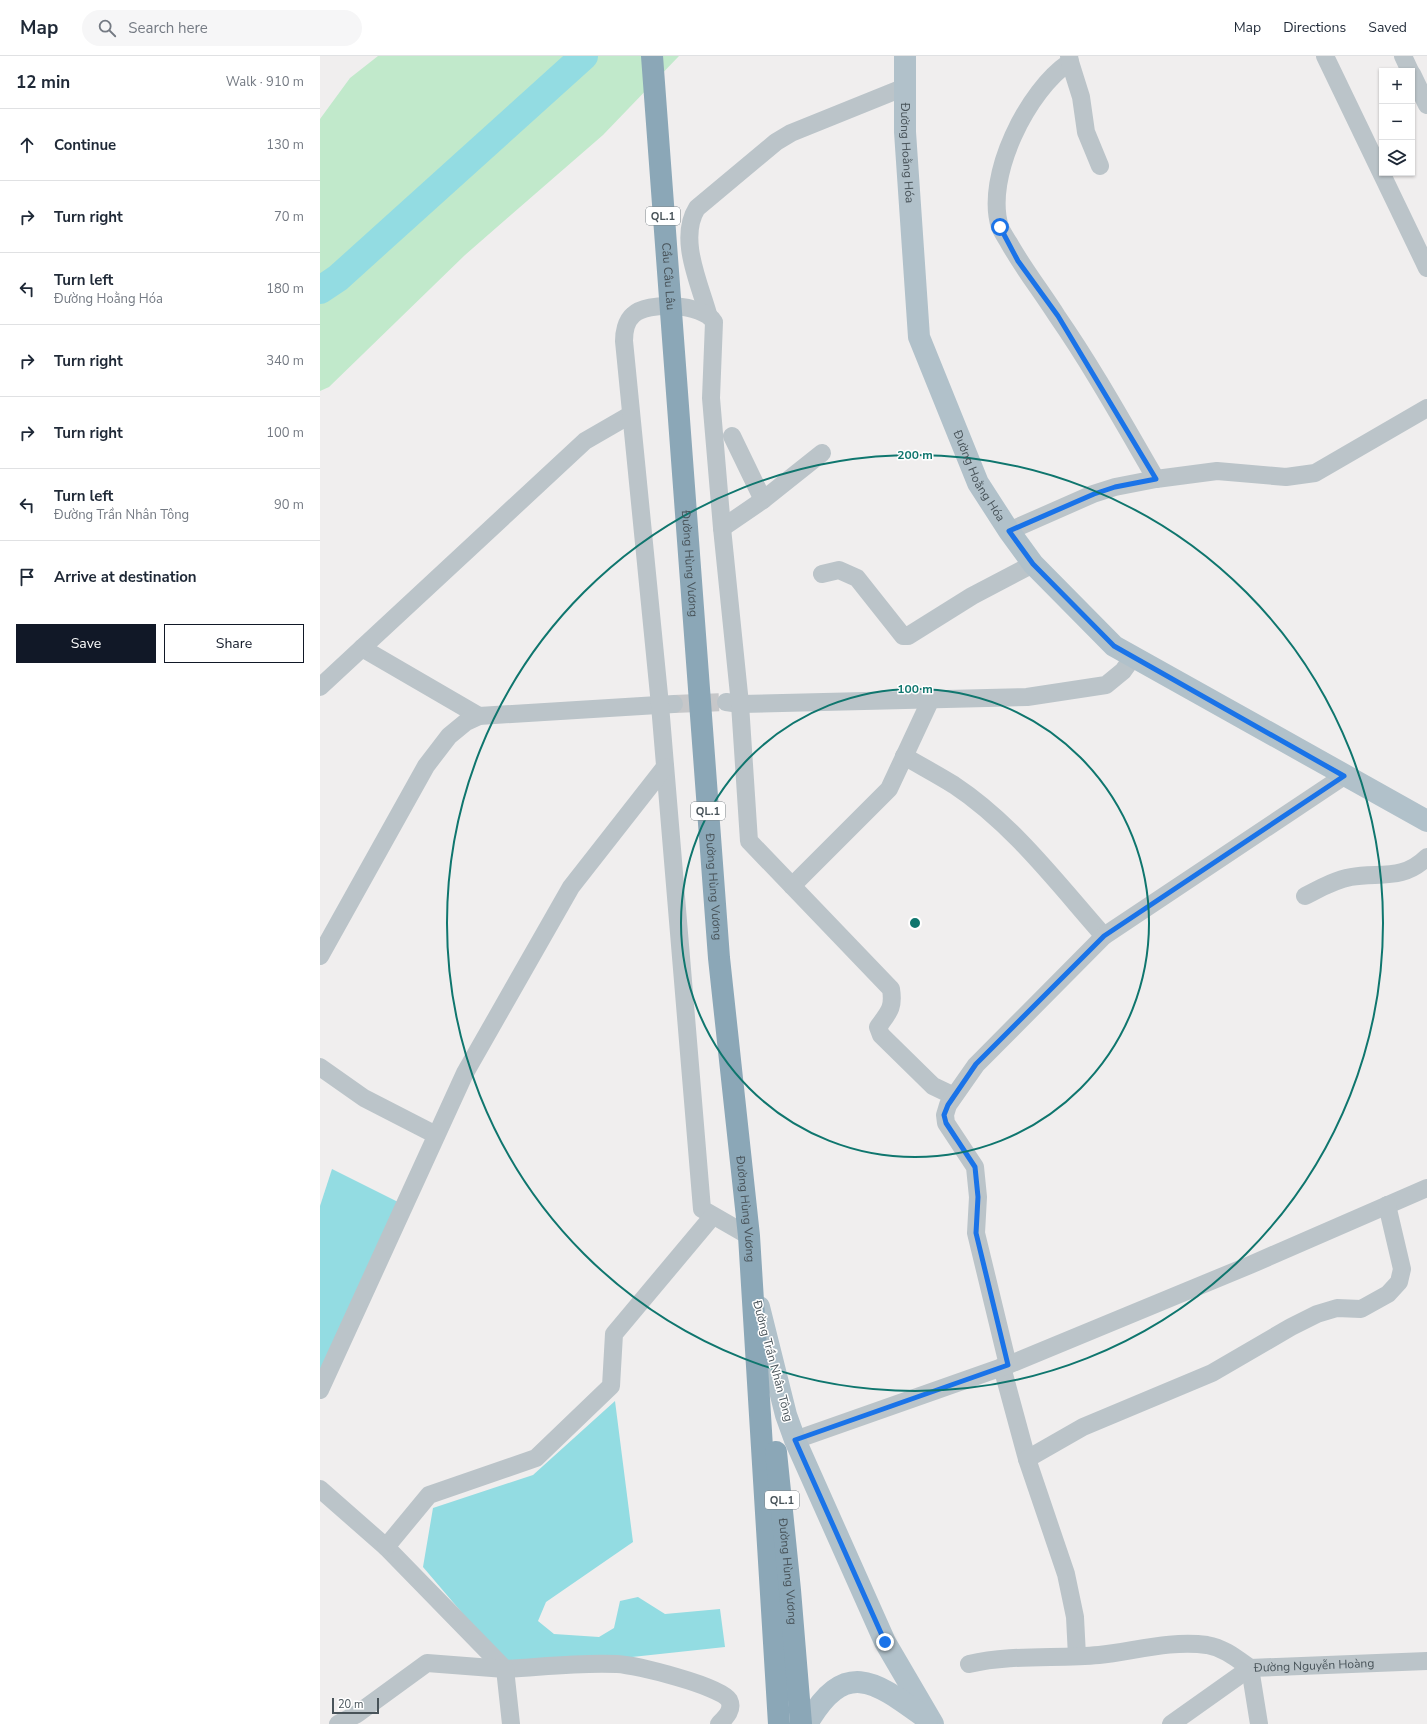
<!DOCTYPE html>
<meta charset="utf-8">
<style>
:root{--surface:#fff;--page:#f6f6f7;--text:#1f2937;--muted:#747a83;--line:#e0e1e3;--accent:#111827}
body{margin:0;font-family:"Nunito Sans",sans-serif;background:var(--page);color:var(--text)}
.controls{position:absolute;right:12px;top:12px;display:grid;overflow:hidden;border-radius:0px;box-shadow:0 1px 3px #0004}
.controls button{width:36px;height:36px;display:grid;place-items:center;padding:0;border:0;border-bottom:1px solid var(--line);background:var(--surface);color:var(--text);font:20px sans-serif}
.scale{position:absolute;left:12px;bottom:10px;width:47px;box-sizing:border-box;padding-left:4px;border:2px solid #485359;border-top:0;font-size:11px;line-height:14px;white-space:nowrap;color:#485359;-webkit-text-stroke:3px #fff;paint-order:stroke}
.stop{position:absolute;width:12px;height:12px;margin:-9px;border:3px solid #1a73e8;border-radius:50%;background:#fff}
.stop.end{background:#1a73e8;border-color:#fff;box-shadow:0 1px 4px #0008}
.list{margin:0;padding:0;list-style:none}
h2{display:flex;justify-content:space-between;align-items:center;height:52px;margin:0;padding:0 16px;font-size:17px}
h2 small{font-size:13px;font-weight:400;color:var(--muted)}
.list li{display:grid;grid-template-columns:26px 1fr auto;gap:12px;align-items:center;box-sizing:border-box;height:72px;padding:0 16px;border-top:1px solid var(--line)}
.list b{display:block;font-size:15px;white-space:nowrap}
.list p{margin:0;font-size:13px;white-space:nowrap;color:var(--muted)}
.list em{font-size:13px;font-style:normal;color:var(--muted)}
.actions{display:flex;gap:8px;padding:12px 16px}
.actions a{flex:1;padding:9px 0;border:1px solid var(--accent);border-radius:0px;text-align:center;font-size:14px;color:var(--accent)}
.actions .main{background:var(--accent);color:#fff}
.icon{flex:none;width:22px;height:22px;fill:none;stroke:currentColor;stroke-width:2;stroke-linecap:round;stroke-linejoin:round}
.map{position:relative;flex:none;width:1107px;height:1668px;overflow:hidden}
header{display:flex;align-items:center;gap:24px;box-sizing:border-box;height:56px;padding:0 20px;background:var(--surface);border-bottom:1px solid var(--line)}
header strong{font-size:19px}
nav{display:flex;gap:22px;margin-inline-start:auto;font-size:14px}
.search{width:280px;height:36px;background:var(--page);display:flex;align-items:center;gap:10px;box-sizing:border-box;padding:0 14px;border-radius:22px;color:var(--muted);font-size:15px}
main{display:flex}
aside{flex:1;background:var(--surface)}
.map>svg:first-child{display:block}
</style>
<header>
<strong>Map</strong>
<div class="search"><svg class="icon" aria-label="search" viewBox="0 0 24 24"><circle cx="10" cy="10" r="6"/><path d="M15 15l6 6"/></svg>Search here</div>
<nav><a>Map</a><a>Directions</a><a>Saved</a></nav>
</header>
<main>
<aside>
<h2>12 min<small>Walk · 910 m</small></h2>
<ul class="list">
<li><svg class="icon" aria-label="ahead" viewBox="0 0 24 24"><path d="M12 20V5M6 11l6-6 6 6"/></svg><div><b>Continue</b></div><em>130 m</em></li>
<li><svg class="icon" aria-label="right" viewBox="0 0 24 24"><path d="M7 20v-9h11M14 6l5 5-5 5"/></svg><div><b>Turn right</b></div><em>70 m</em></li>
<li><svg class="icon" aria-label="left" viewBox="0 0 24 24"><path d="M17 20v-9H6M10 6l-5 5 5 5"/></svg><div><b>Turn left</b><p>Đường Hoằng Hóa</p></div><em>180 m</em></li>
<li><svg class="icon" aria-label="right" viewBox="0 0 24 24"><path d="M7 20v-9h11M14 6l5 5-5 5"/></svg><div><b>Turn right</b></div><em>340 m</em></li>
<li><svg class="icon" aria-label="right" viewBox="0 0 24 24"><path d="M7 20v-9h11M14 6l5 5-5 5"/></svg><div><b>Turn right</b></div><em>100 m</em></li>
<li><svg class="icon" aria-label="left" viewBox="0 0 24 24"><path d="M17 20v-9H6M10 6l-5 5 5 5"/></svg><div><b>Turn left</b><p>Đường Trần Nhân Tông</p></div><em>90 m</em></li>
<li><svg class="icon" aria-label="arrive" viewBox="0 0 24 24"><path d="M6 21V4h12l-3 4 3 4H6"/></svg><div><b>Arrive at destination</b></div></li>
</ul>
<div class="actions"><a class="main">Save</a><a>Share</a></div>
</aside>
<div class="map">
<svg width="1107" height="1668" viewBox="0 0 1107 1668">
<rect width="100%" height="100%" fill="#f0eeee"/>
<polygon fill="#c1e9cb" points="58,0 359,0 283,79 145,199 9,331 0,335 0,63 30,22"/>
<g fill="#93dce2">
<polygon points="12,1113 80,1147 0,1329 0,1150"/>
<polygon points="295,1345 313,1486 226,1546 218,1565 234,1578 279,1581 294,1572 300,1545 318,1541 345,1558 400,1553 405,1591 247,1608 187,1605 155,1572 103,1511 113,1452 213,1419"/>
</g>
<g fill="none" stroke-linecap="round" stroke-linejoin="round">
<polyline stroke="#93dce2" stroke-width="28" points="0,234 18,222 264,0"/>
<polyline stroke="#c6c7c9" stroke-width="18" stroke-dasharray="18 9" stroke-linecap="butt" points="354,648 406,646"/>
<g stroke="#bbc4c9" stroke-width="18">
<path d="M749 0 750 6C708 33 664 121 680 171 682 176 686 182 689 187 703 212 721 235 737 260 773 312 804 368 836 423"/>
<polyline points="1005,0 1107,212"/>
<polyline points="1083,0 1090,15"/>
<polyline points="750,6 761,41 766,76 780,110"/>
<polyline points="1092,18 1107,49"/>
<path d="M388 258C379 226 358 182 377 152L456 86 471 77 585 31"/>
<polyline points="412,380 443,444"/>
<polyline points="402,472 443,444 502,397"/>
<polyline points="689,475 773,438 795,431 836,423 897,415 966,421 995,417 1107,352"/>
<polyline points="502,518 519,514 537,522 583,580 588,580 652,540 713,508"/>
<polyline points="42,592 159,660"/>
<polyline points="0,631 265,385 310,359"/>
<polyline points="406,646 420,648 707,641 786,629 803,615 813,601"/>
<path d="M584 700C601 710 618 719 634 729 693 768 738 828 784 880"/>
<polyline points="472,830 569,733 611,643"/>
<path d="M985 840C999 833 1014 824 1031 821 1059 816 1083 825 1107 801"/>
<polyline points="0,900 106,710 129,680 146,666 159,660 354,648"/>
<polyline points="0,1011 44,1042 116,1079"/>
<path d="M429 1180 382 1153 340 649 304 285C304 277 306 265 313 259 327 245 383 247 394 266L391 342 402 472 420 648 429 785 571 933C574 952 569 956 558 971L561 979 613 1030 634 1040"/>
<polyline points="688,1309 656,1177 658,1141 655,1111 626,1067 625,1059 628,1049 656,1009 784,880 1024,720"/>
<polyline points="682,1311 707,1403 746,1518 755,1561 757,1600"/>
<polyline points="0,1334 145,1017 251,831 345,711"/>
<polyline points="475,1384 688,1309 930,1209 1107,1132"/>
<polyline points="707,1403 763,1371 892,1317 971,1271 997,1258 1017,1252 1041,1253 1068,1238 1079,1226 1082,1213 1067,1149"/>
<path d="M0 1433 66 1491 185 1613C222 1611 260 1606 297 1608 316 1609 401 1630 409 1644 414 1654 405 1662 399 1668"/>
<polyline points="66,1491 109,1439 216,1402 291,1330 294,1278 392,1161"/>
<path d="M649 1608C692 1598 736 1603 779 1599 815 1595 851 1584 887 1589 904 1592 916 1602 930 1612L939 1668"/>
<polyline points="18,1668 37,1658 107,1607 185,1613 191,1668"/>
<path id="s1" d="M851 1668 930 1612 1107 1605"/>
</g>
<g stroke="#b1c1ca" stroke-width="22">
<path id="s2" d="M585 0V76L599 281 658 427 689 475 713 508 794 590 1107 765"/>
<polyline points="439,1251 466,1359 475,1384 565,1586 613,1668"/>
<path d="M487 1668C526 1600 557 1627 607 1663"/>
</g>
<g stroke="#8ba7b7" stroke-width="22">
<path id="s3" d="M332 0 399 902 429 1180 459 1668"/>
<path id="s4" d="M456 1396 470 1534 481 1668"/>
</g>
</g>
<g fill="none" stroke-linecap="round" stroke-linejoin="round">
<polyline stroke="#1a73e8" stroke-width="5" points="565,1586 475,1384 688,1309 656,1177 658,1141 655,1111 626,1067 624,1059 628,1049 656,1008 784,880 1024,720 794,590 713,508 689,475 774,438 795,431 836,423 738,260 698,205 680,171"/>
</g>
<g fill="none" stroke="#0f766e" stroke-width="2">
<circle cx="595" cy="867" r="234"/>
<circle cx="595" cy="867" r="468"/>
</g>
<g text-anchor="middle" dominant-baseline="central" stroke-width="3" stroke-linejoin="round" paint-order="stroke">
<g fill="#fff" stroke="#7f878b" stroke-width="1">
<rect x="326" y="151" width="34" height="18" rx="3"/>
<rect x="371" y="746" width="34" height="18" rx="3"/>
<rect x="445" y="1435" width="34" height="18" rx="3"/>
</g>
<g font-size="11" font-weight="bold" fill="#485359">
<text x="343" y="160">QL.1</text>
<text x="388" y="755">QL.1</text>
<text x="462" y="1444">QL.1</text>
</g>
<g font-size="12" fill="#485359" stroke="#fff">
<text stroke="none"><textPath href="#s2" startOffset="97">Đường Hoằng Hóa</textPath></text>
<text stroke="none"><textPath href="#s3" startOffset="221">Cầu Câu Lâu</textPath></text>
<text stroke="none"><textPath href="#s2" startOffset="433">Đường Hoằng Hóa</textPath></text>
<text stroke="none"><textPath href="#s3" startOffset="509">Đường Hùng Vương</textPath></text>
<text stroke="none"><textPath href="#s3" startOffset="833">Đường Hùng Vương</textPath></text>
<text stroke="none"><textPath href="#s3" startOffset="1157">Đường Hùng Vương</textPath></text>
<text transform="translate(453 1305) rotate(75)">Đường Trần Nhân Tông</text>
<text stroke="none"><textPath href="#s4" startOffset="120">Đường Hùng Vương</textPath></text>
<text stroke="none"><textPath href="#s1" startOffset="161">Đường Nguyễn Hoàng</textPath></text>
</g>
</g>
<circle cx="595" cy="867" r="6" fill="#0f766e" stroke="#fff" stroke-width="2"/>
<g font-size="12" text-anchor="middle" font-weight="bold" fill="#0f766e" stroke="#fff" stroke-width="3" stroke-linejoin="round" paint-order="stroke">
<text x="595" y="403">200 m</text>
<text x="595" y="637">100 m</text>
</g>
</svg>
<div class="controls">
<button>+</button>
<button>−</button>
<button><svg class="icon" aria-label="layers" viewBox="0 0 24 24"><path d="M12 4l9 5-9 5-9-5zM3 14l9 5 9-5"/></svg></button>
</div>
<div class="scale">20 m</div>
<div class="stop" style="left:680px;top:171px"></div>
<div class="stop end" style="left:565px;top:1586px"></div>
</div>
</main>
